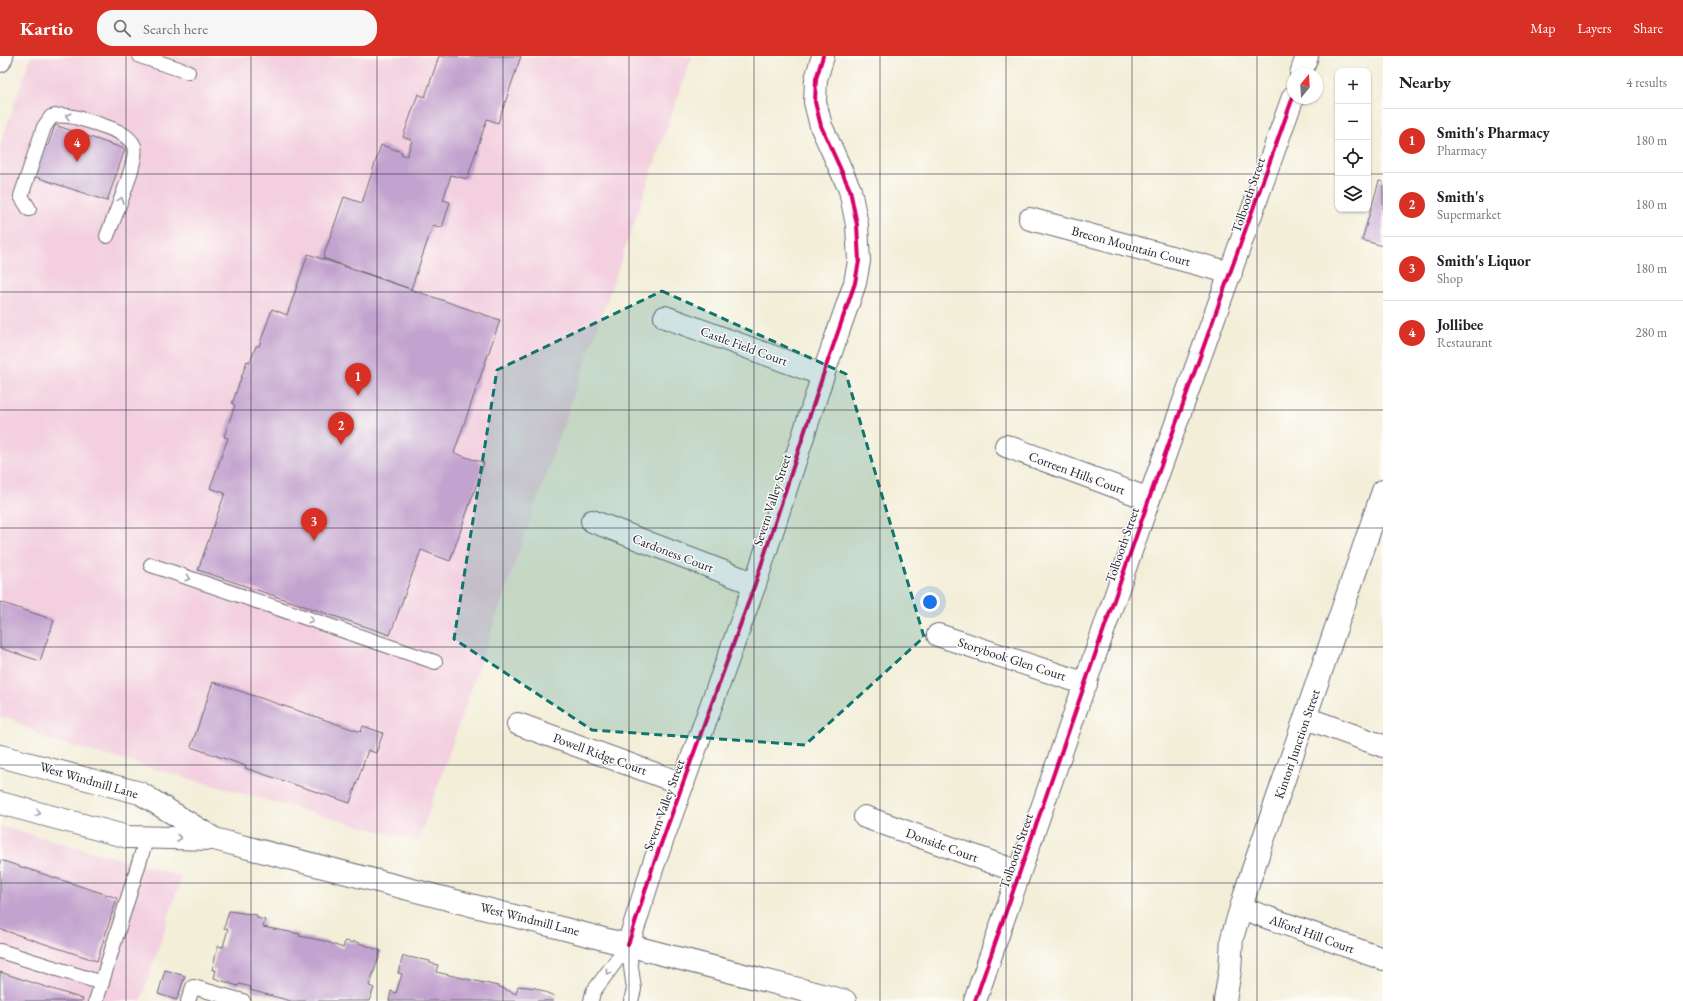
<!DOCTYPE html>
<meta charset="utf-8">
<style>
:root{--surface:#fff;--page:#f6f6f6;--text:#202124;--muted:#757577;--line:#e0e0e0;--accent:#d93025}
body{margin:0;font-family:"EB Garamond",serif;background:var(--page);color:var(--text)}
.controls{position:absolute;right:12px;top:12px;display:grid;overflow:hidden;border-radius:8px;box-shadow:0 1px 3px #0004}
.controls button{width:36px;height:36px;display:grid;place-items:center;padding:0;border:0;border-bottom:1px solid var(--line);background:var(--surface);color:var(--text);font:20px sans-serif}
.compass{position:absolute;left:1287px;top:12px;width:36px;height:36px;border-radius:50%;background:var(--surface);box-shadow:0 1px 3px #0004;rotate:18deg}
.you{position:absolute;left:930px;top:546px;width:14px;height:14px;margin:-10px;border:3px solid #fff;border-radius:50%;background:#1a73e8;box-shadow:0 0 0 6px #1a73e833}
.badge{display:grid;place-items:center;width:26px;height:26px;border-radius:50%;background:var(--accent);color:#fff;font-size:13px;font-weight:700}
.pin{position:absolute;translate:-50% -33px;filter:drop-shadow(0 1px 2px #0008)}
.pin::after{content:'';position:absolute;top:21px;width:14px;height:12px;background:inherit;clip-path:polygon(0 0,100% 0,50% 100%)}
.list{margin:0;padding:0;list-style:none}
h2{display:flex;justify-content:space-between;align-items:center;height:52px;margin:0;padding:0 16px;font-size:17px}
h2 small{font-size:13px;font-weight:400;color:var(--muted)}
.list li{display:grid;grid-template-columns:26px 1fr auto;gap:12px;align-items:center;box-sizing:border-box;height:64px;padding:0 16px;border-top:1px solid var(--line)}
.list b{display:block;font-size:15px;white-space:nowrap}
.list p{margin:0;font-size:13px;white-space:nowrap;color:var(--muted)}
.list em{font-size:13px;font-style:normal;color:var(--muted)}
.icon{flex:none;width:22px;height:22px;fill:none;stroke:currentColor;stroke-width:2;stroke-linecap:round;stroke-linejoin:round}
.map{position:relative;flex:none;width:1383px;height:945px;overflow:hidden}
header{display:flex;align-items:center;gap:24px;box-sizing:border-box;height:56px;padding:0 20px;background:var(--accent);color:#fff}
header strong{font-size:19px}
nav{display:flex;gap:22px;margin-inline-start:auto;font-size:14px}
.search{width:280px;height:36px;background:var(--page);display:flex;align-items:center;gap:10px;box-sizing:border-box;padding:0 14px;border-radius:16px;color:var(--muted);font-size:15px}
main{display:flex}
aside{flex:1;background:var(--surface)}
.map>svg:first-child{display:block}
</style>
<header>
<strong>Kartio</strong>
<div class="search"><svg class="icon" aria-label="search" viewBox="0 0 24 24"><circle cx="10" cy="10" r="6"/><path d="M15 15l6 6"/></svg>Search here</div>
<nav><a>Map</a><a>Layers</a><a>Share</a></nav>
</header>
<main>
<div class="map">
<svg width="1383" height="945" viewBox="0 0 1383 945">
<rect width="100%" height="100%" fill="#fdfcf7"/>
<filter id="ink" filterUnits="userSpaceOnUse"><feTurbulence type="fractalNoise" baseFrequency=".025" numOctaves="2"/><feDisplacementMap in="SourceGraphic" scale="8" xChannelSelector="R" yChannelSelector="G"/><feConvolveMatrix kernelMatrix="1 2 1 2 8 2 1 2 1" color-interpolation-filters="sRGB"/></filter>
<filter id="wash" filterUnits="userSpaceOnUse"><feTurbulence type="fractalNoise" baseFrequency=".012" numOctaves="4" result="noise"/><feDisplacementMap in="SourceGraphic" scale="16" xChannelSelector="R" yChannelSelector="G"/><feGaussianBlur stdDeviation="0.9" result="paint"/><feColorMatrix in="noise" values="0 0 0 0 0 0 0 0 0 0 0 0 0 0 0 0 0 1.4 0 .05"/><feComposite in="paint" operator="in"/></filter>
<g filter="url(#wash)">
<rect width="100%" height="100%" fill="#f3eed8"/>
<g fill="#f3cfdf">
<polygon points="31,0 692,0 418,786 46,683 12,663 0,660 0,90"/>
<polygon points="0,770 182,820 141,945 0,945"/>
</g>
<g id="blocks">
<g fill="#c2a2ce">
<polygon points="439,0 521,0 498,67 487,63 467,123 451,119 443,144 450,146 442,172 433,169 411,233 323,202 344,141 362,147 381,89 402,96 401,98 407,100 412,84 403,81 418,38 425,41"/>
<polygon points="55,69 125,93 107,145 30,119 41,88 48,90"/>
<polygon points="1379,125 1383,126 1383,190 1362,184"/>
<polygon points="308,198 500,264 454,397 484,407 450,505 421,494 390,579 198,514 225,437 210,432 228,382 224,381 235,349 232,348 247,305 250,306 256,290 259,290 272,253 287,259"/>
<polygon points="0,546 54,564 40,605 0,592"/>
<polygon points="213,626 361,676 363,670 383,677 376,697 368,694 350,747 245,712 246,710 191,691"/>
<polygon points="0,804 117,842 97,905 0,873"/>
<polygon points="229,855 257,859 257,862 265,864 263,871 300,878 299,880 325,885 343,892 345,885 353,887 354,885 381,895 369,930 374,932 369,945 291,945 250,934 251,931 239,928 238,930 214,922 216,914 212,914 218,890 223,891 228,873 224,872"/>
<polygon points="403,900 430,905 430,907 438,909 436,916 498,930 516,938 518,930 536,932 554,940 553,945 389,945 391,935 396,937 402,918 398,917"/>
<polygon points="165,914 185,920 177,944 158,938"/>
<polygon points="0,916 83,943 82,945 0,945"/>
</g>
</g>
</g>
<g filter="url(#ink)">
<use href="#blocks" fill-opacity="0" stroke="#6b6972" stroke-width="1"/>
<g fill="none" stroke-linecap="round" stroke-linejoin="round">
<g stroke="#6b6972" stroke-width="16">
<g id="service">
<polyline points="140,0 188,16"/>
<path d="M29 153 21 140 44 71 51 61C67 56 83 64 98 68 110 72 129 78 134 90 139 103 113 164 107 180"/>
<polyline points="151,509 435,606"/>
<polyline points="628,889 634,933 631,945"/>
<polyline points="0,895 102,927"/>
<polyline points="96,945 147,781"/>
<polyline points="188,945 193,931 243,945"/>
<polyline points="591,945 593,936 628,889"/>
</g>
</g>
<g stroke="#6b6972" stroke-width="24">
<g id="minor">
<polyline points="1301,18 1307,0"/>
<polyline points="1030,163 1231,217"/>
<polyline points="665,261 823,319"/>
<polyline points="1006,390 1149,443"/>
<polyline points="592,465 755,528"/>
<polyline points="938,579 1086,628"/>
<polyline points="1306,662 1383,690"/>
<polyline points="518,668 683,728"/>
<polyline points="865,761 1019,816"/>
<polyline points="1241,852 1383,903"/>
<polyline points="628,889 653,810 755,528 823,319 855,227 859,205 857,169 850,134 821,70 815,46 816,23 823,0"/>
<polyline points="975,945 1149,443 1293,41"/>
<polyline points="1225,945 1230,914 1232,882 1249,825 1383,435"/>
</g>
</g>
<g stroke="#6b6972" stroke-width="24">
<g id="secondary">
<polyline points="0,700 140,737 213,782"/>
<polyline points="0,747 128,781 214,783 845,945"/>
</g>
</g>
<g stroke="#6b6972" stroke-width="24">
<polyline id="primary" points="0,5 2,0"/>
</g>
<use href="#service" stroke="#fff" stroke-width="14"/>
<use href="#minor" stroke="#fff" stroke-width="22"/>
<use href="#secondary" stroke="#fff" stroke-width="22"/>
<use href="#primary" stroke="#fff" stroke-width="22"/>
<g stroke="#fdfcf7" stroke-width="6">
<g id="cycleway">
<polyline points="628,889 653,810 755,528 823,319 855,227 859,205 857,169 850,134 821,70 815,46 816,23 823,0"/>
<polyline points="975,945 1149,443 1293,41"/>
</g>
</g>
<use href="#cycleway" stroke="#d6006c" stroke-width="4"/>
</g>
<defs><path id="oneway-chevron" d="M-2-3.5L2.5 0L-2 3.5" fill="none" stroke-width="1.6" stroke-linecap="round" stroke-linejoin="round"/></defs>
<g stroke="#9c9ca7">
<use href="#oneway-chevron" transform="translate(68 60) rotate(-164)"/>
<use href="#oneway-chevron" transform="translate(121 144) rotate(-70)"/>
<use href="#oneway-chevron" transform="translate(188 522) rotate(19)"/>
<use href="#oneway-chevron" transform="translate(311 564) rotate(19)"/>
<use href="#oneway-chevron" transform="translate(38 757) rotate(15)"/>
<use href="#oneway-chevron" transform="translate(179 782) rotate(1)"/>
<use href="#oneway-chevron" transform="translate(608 916) rotate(126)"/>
</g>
</g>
<path fill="#0f766e" fill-opacity="0.2" stroke="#0f766e" stroke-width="3" stroke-dasharray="8 5" stroke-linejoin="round" d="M662 235 846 318 924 581 805 689 592 674 454 583 497 314Z"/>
<path fill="none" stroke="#22223b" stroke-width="1" stroke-opacity="0.55" d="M126 0V945M251 0V945M377 0V945M503 0V945M629 0V945M754 0V945M880 0V945M1006 0V945M1132 0V945M1257 0V945M0 118H1338M1368 118H1383M0 236H1383M0 354H1383M0 472H1383M0 591H1383M0 709H1383M0 827H1383"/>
<g text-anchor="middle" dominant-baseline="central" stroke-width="3" stroke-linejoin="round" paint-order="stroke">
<g font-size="13" fill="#22223b" stroke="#fdfcf7">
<text transform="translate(1248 139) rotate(-71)">Tolbooth Street</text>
<text transform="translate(1131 190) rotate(15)">Brecon Mountain Court</text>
<text transform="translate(744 290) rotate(20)">Castle Field Court</text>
<text transform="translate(1077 417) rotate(20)">Correen Hills Court</text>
<text transform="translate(772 444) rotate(-72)">Severn Valley Street</text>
<text transform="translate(1122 489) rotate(-71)">Tolbooth Street</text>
<text transform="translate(673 497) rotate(21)">Cardoness Court</text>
<text transform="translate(1012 603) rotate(18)">Storybook Glen Court</text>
<text transform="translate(1297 688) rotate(-71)">Kintori Junction Street</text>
<text transform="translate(600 698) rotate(20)">Powell Ridge Court</text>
<text transform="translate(89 724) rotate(16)">West Windmill Lane</text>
<text transform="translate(664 749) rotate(-70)">Severn Valley Street</text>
<text transform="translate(942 789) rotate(20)">Donside Court</text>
<text transform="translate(1016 795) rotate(-71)">Tolbooth Street</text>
<text transform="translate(530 863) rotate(14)">West Windmill Lane</text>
<text transform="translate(1312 878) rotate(20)">Alford Hill Court</text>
</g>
</g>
</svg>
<div class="controls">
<button>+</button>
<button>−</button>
<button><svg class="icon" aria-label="locate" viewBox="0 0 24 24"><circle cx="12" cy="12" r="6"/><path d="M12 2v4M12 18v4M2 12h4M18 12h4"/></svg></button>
<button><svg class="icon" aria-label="layers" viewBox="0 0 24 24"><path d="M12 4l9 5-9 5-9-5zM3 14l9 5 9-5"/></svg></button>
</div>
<svg class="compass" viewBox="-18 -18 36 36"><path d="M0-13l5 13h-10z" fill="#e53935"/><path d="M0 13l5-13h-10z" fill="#757577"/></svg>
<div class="you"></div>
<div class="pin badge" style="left:358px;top:340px">1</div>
<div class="pin badge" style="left:341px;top:389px">2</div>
<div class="pin badge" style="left:314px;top:485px">3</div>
<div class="pin badge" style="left:77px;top:106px">4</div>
</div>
<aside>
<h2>Nearby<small>4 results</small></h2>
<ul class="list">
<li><span class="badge">1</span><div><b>Smith's Pharmacy</b><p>Pharmacy</p></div><em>180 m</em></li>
<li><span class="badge">2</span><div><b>Smith's</b><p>Supermarket</p></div><em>180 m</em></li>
<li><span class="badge">3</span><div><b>Smith's Liquor</b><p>Shop</p></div><em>180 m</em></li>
<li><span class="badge">4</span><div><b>Jollibee</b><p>Restaurant</p></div><em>280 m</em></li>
</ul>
</aside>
</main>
